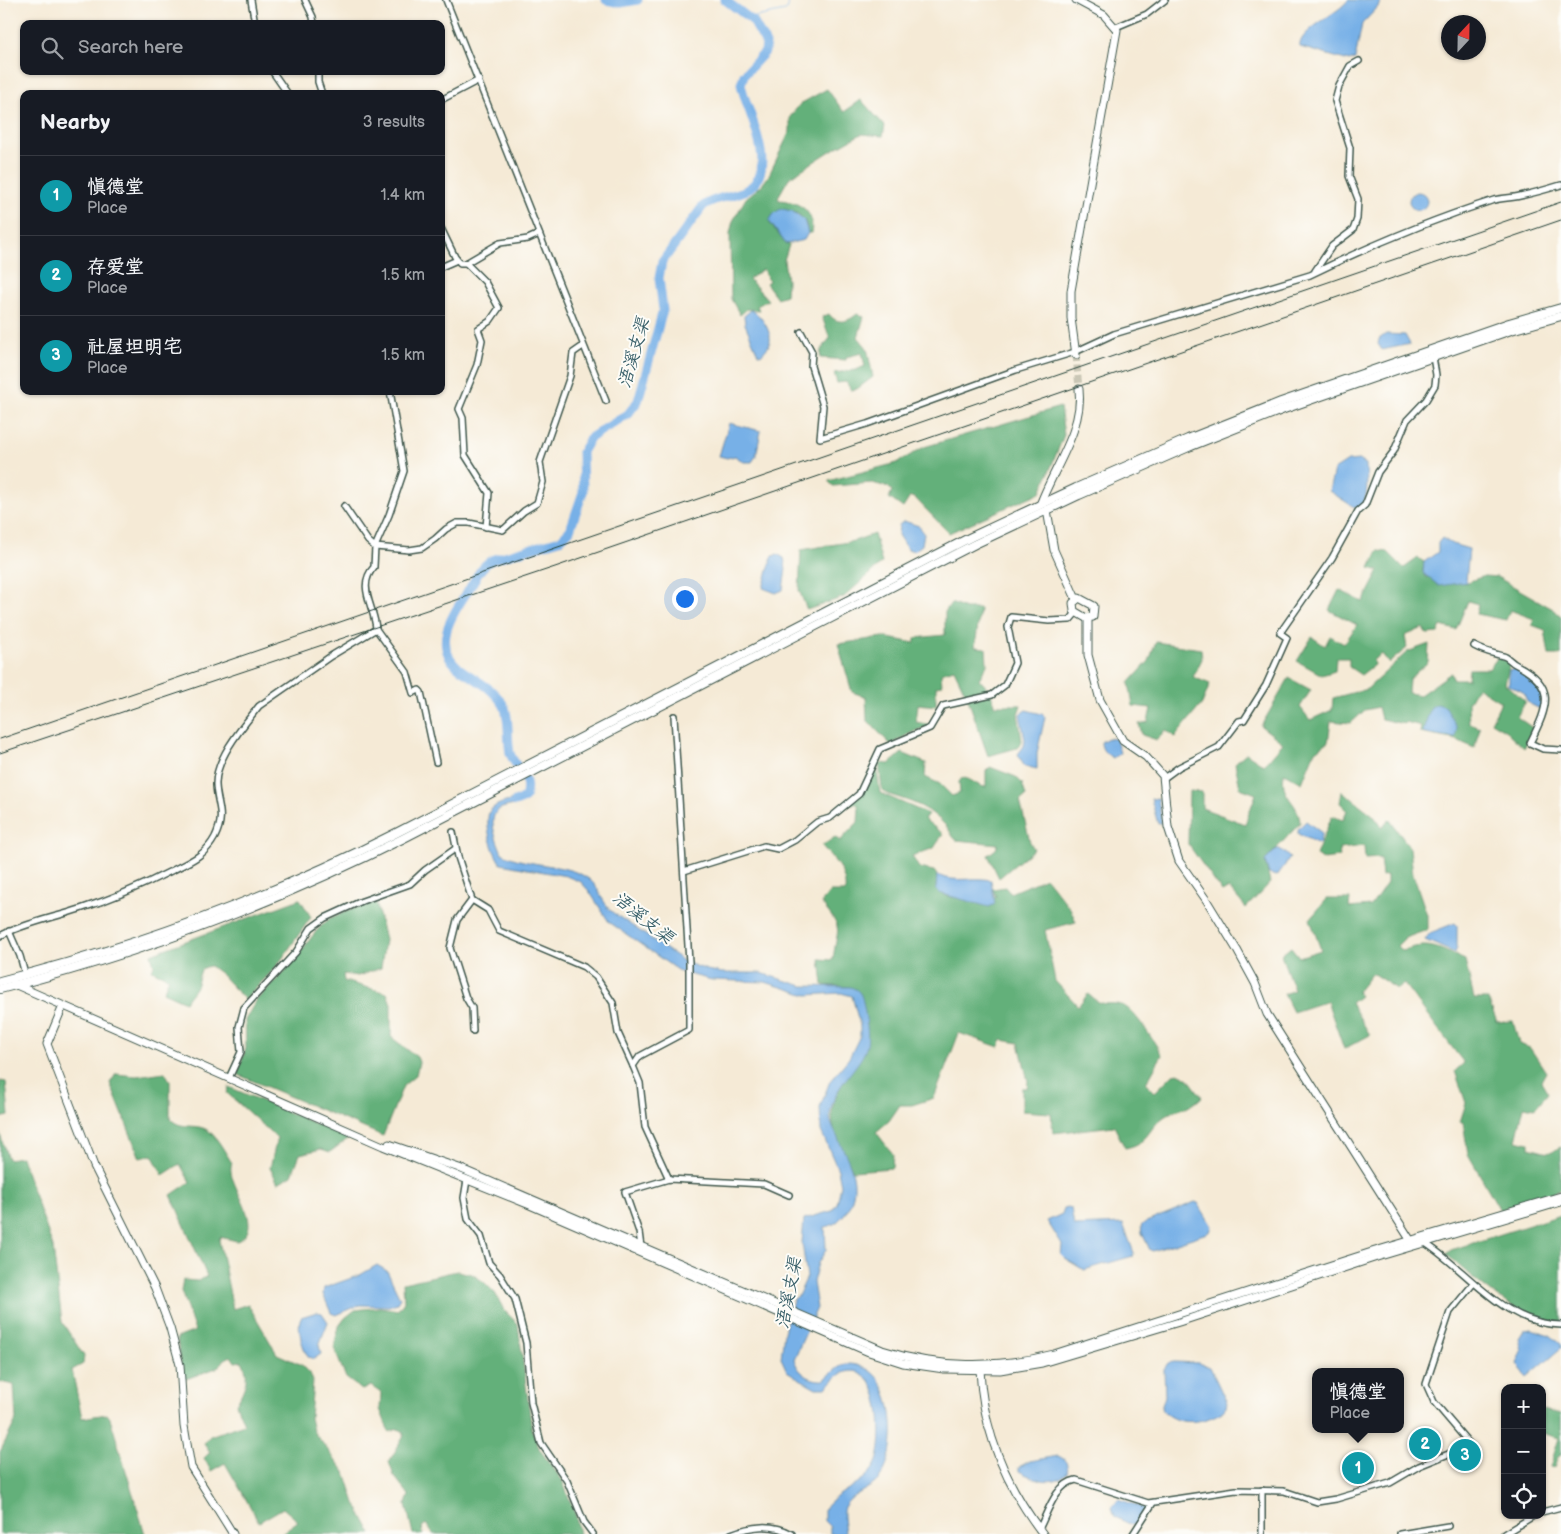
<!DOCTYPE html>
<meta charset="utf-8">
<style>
:root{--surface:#171b24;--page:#242831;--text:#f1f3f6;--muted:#9ea1a6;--line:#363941;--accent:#c8321e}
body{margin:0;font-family:"Balsamiq Sans","LXGW WenKai TC",sans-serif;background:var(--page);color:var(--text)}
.controls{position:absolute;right:15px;bottom:15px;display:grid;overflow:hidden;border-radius:10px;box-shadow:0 1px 4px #0004}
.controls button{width:45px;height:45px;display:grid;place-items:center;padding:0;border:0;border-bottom:1px solid var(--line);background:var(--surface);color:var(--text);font:25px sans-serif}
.compass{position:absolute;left:1441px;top:15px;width:45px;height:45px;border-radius:50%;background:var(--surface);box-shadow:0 1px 4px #0004;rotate:22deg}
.you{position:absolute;left:684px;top:598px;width:18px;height:18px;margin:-12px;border:4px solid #fff;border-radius:50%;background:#1a73e8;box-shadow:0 0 0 8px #1a73e833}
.badge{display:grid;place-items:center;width:32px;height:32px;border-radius:50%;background:var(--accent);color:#fff;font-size:16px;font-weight:700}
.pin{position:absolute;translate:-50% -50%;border:2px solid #fff;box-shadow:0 1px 5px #0006}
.popup{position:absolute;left:1312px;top:1368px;width:92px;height:65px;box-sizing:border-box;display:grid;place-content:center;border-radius:10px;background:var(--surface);filter:drop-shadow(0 1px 4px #0005);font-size:16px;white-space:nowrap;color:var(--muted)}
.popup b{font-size:19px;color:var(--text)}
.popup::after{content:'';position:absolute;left:50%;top:100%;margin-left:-10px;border:10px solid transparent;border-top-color:var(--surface)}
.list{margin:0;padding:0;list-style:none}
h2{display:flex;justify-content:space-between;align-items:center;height:65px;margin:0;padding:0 20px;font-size:21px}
h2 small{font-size:16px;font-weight:400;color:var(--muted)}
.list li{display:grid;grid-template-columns:32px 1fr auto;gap:15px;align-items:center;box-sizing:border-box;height:80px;padding:0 20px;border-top:1px solid var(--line)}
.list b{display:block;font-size:19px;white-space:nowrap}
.list p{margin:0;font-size:16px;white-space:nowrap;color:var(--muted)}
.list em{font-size:16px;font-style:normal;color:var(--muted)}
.icon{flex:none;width:28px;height:28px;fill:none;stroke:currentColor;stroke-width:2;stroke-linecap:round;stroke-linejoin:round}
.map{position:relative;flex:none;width:1561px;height:1534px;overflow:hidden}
.search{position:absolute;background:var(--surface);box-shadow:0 1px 4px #0004;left:20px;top:20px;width:425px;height:55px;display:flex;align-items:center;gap:12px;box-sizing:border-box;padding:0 18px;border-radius:10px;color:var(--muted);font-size:19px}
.panel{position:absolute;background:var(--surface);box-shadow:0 1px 4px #0004;left:20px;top:90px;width:425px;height:305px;border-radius:10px}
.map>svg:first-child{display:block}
</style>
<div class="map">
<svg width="1561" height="1534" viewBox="0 0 1561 1534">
<rect width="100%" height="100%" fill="#fdfcf7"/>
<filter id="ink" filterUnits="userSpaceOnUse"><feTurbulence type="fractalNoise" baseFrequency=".02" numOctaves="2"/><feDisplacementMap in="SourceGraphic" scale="10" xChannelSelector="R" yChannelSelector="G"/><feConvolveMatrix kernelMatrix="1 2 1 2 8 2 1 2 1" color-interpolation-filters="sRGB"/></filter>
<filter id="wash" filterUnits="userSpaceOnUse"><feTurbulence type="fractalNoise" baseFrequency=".0096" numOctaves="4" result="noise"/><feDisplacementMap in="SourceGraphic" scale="20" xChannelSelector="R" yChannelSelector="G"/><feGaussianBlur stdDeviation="1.12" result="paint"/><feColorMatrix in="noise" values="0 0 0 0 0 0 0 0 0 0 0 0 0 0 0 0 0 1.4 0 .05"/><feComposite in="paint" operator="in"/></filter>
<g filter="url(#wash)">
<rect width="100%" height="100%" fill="#f5ead6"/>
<g fill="#64b07a" stroke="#427657">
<path d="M827 89 844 112 861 100 885 126 883 136 861 134 829 152 789 178 778 197 779 200C798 201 816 211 811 233H808C806 213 792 208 774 213L769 222 786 244 789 245 784 260 787 281 786 295 777 298 766 283 769 281 763 269 749 279 768 300 757 306 759 310 747 309 740 315 731 299 730 233 733 221 746 198 761 186 768 177 790 131V117L800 104Z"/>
<path d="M829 314C837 325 848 322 857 314L864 317 858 337 867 348 873 377 857 389 851 390 846 382 837 383 834 373 856 370 865 366 862 353 846 357V360L820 358 821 350 830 338 822 317Z"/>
<polygon points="1060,407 1064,435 1041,492 949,533 915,498 910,497 903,508 889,498 892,491 888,487 872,483 833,486 828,481 897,463 924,447"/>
<polygon points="874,534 882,563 844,597 807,610 799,590 801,550 854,541"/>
<polygon points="1378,551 1388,552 1404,568 1418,558 1424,562 1423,571 1426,577 1465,583 1484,576 1497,577 1553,609 1561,616 1561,655 1549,655 1545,630 1532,625 1534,619 1510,610 1506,620 1476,614 1478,604 1468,601 1456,630 1441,626 1438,633 1427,634 1423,628 1405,636 1407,648 1389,663 1382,654 1373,660 1374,665 1361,675 1349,667 1349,658 1336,658 1335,671 1322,675 1297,661 1312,637 1325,646 1330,636 1344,644 1357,625 1329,610 1339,590 1363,602 1379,571 1370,568"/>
<polygon points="951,603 965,609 980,609 975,647 986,648 987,665 979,679 991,692 994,705 1021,705 1018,714 1022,741 1017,748 988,756 968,699 954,669 941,673 942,685 936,686 936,706 918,704 916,722 931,725 913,732 891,745 867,720 866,697 852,692 838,644 883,637 915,643 915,638 945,635 945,612"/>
<polygon points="1156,642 1201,649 1202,659 1193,677 1210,684 1202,704 1175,737 1165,730 1157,740 1142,735 1139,724 1148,722 1151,708 1133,706 1129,683 1149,661"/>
<path d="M1429 644 1428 662 1409 679 1408 693 1420 695 1451 673 1453 679H1468L1469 669H1489L1498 657 1510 662 1505 684 1525 701 1517 717 1534 729 1524 748 1506 731 1491 722 1501 702 1477 687 1468 703 1469 723 1480 728 1474 748 1457 740 1420 733 1421 726 1406 722 1404 724 1381 719 1378 707 1365 710 1351 723 1331 721 1328 742 1315 751 1302 783 1284 773C1280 800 1299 800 1300 823L1265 861 1270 883 1246 908 1229 888 1222 892 1188 844 1189 791 1202 792V808L1245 824 1256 794 1240 788 1235 763 1246 753 1264 765 1283 743 1261 726 1289 678 1311 690 1300 707 1310 720 1332 710 1333 698 1367 689 1407 652Z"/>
<path d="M902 753 926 763 925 777 940 784 952 796 960 793 959 782 962 778C972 778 977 787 986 787V771L990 767 1016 777 1022 783 1026 796 1020 801 1030 842 1034 849 999 878 988 855 996 849 998 844 956 840C951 836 950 829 945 825 926 805 912 802 887 794L882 790 879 763 889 764Z"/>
<path d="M876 764 880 793 928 814 924 819 943 834 934 848 912 856 919 868 934 871 937 875 936 889C948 903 979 897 996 897L993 889 1005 887 1010 893 1046 878 1070 908 1076 922 1045 930 1055 981 1078 1006 1088 994C1105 1010 1108 1000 1124 1006 1136 1012 1155 1043 1162 1055L1146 1083 1155 1092 1173 1074 1178 1073 1188 1078 1202 1097C1189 1110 1175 1108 1164 1117 1147 1129 1149 1144 1125 1148L1114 1126 1053 1133 1051 1113 1022 1111V1088H1027L1028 1081 1019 1043 1002 1040 999 1047 959 1033 934 1098 912 1105H900L889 1121 876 1132 893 1154 892 1168 853 1171C831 1126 820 1114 852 1069 859 1059 867 1047 867 1034 867 1022 855 999 850 987L823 985 820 959 833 960C837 925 845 932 821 903L830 892H845C847 872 834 860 822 846L835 837 840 841 858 822 859 807 856 803 852 805 850 802 863 793Z"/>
<path d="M1342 791 1373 815 1382 827 1389 819 1410 848 1413 874 1427 915V930L1405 938 1397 946 1402 951C1429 940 1440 949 1465 960L1474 999H1488L1497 1022 1513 1021 1519 1044 1530 1048 1546 1072 1541 1081 1548 1093 1535 1108 1524 1106 1516 1140 1529 1143V1148L1548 1153 1561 1147V1189L1500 1210 1468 1154 1463 1122H1460L1466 1103 1455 1071 1464 1063 1404 984 1397 989 1372 973 1357 992 1360 996 1351 1003 1370 1035 1344 1049 1327 1001 1293 1012 1284 994 1294 990 1281 955 1291 947 1299 957 1321 950 1310 919 1327 899H1350L1349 908 1371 906 1387 883V875L1382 876 1380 858 1365 859 1364 846 1339 849 1340 857 1323 859 1316 855 1332 816 1343 820 1347 810 1340 803Z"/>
<path d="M300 899 311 917 277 966 245 1000 221 974 210 966C198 968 200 975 197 984 195 990 188 996 185 1002L163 992 169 978 152 970 154 965 151 954Z"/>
<polygon points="376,902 385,940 381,968 358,976 343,974 344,981 387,993 391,1004 391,1037 417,1057 419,1062 416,1075 403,1086 383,1136 239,1075 238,1072 246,1048 245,1020 257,999 285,971 318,929 330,918 355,908"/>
<path d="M165 1072 170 1081V1118C180 1131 196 1122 209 1131 218 1138 226 1154 232 1163 223 1182 270 1227 237 1241L220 1237 219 1240 233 1309 248 1304 277 1354 302 1365 310 1373 313 1381 310 1418 313 1431 345 1472 355 1503 372 1534H284L283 1532 298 1521 283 1508 259 1522 225 1463 211 1471 204 1458 210 1452 204 1443 210 1436 244 1424 236 1404C244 1390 251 1377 242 1361L235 1362 231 1356 225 1359 219 1367 183 1380 177 1338 195 1331 181 1291 183 1280 199 1281 207 1276 171 1195 190 1182 180 1164 163 1175 152 1155 140 1158 110 1083 116 1074 136 1076Z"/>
<polygon points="0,1081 6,1082 9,1116 0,1118"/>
<polygon points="229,1087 349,1138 330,1152 321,1149 300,1154 292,1175 278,1183 270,1168 277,1138 227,1093"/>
<polygon points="0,1134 8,1159 21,1157 53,1247 62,1322 84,1356 83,1364 72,1370 82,1418 107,1414 110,1418 145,1534 0,1534 0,1452 16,1420 14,1385 0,1382"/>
<path d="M1561 1215V1323C1511 1315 1482 1286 1446 1254L1451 1250Z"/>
<polygon points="457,1271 472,1274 484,1282 495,1293 504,1310 518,1324 532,1431 540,1450 562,1480 576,1516 579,1534 433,1534 426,1524 422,1527 423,1534 413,1534 406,1504 409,1495 394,1476 389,1462 404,1436 403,1431 398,1429 389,1432 380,1409 381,1393 371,1386 362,1390 346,1378 334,1348 339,1326 345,1318 355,1310 380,1307 398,1310 404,1302 403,1283"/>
<polygon points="1542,1410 1561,1414 1561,1455 1558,1457 1554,1468 1550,1467 1559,1438 1542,1433"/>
</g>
<g fill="#77b0e7" stroke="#4b768e">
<path d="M1348 0H1381L1378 7 1362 24 1355 59 1349 61 1300 47C1297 31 1341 12 1348 0Z"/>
<circle cx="1418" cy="201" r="9"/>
<path d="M782 209 792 211 804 220 808 233 804 240 786 244 769 221C772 216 775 211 782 209Z"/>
<path d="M751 310C761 314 774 334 769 345 767 349 763 352 761 355L758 354 745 324 744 316Z"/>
<polygon points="1386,334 1405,335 1410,344 1382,350 1378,344 1379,339"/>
<polygon points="729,423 761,431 756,456 752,462 744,462 735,456 727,458 719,456"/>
<path d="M1359 460 1366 464C1366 477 1371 501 1357 509L1329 491 1334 470 1348 461Z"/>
<polygon points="904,521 919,526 924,533 922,545 914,551 907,549 898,535 899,525"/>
<polygon points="1442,538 1452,544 1469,549 1466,582 1439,586 1423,573 1424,562 1438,552 1438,543"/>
<polygon points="777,554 784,558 786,569 783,590 776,593 763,588 772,557"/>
<polygon points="1518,668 1538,681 1544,693 1540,709 1528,703 1523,692 1509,685 1509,670"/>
<polygon points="1437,704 1446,707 1457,728 1455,738 1422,733 1431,707"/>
<polygon points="1026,710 1042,714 1045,717 1037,753 1037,769 1024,766 1018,754 1024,746 1025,740 1020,714"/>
<path d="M1108 738 1116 739 1120 753 1113 758C1106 754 1101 750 1101 742Z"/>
<path d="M522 797 527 798C521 805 513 805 505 807 483 812 497 840 502 853 528 868 568 862 590 880 600 888 602 903 612 912L685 962 707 970 722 973H761L803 986 850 987C861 990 862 996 864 1007 866 1018 869 1033 867 1045 862 1067 833 1084 830 1115 830 1122 833 1128 836 1134 848 1161 864 1183 846 1212 841 1219 834 1226 825 1227L826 1250 818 1263 813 1282 817 1308 794 1359C798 1373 810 1381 824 1380 837 1369 842 1360 860 1366 897 1376 900 1451 880 1478 871 1490 851 1493 844 1507 841 1514 845 1526 845 1534H830V1527L824 1521V1509C839 1489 868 1484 877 1461 885 1439 883 1358 843 1373 837 1375 831 1383 826 1388H816L798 1378 787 1371 781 1358 784 1332 793 1300 798 1296 807 1277 802 1243 804 1219 832 1211 837 1204 841 1185 838 1170 821 1131 820 1107 830 1081 849 1058 860 1036V1026L852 996 841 993 807 995 765 982 712 980 680 972 609 922 589 891 581 882 566 876 501 864C492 852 485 826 489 812 498 800 511 803 522 797Z"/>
<polygon points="1158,798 1162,823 1158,824 1151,799"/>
<polygon points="1306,821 1322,833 1319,844 1298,834 1298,829"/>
<polygon points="1277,849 1280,849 1290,858 1277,876 1269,874 1265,861"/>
<path d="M937 875C959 884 969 876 991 880L995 904 989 907 939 893 936 889Z"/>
<polygon points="1455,923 1457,925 1457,947 1455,953 1425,940 1430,933"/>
<polygon points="1195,1202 1198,1203 1212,1226 1210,1232 1153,1251 1150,1250 1142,1233 1141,1226 1144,1223"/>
<polygon points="1068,1207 1071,1208 1074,1226 1123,1224 1134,1253 1133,1256 1084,1270 1064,1258 1061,1255 1062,1245 1047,1221 1062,1214 1064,1208"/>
<polygon points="377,1265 387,1271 400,1298 397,1303 389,1306 360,1305 336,1315 331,1313 323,1294 324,1288 360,1275"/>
<path d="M317 1312 322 1313 328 1322 319 1345 321 1354 314 1359 308 1357C303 1349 296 1326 301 1317Z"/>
<polygon points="1531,1329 1550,1335 1561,1344 1561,1348 1527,1377 1517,1364 1522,1351 1519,1338 1524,1330"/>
<path d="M1174 1362 1199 1363 1210 1367 1227 1403 1225 1410C1207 1423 1176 1428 1161 1409L1165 1396 1164 1369 1168 1363Z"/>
<path d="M1058 1456C1066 1459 1069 1465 1067 1473 1053 1487 1034 1479 1019 1471V1467L1030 1461Z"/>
<polygon points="1118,1499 1145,1508 1140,1521 1132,1525 1115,1517 1112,1507"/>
</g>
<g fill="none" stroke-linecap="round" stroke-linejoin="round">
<polyline stroke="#77b0e7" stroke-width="1" points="751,18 785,11 788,9 787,0"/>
<g stroke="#77b0e7" stroke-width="9">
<polyline points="606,0 621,3 638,0"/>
<path d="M515 802 525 798C532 775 516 771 510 753 507 739 510 715 503 704 492 687 475 680 459 668 432 646 451 616 466 594 474 582 480 565 494 559L560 540 570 530 583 492 582 452 590 438 628 414 638 401 663 310 659 278 662 262 703 206C716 196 733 197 746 190 782 171 746 112 741 84L744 75 765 52 766 44 753 21 725 0"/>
</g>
</g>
</g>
<g filter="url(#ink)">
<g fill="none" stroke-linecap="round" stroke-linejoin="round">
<polyline stroke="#cac7b6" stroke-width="7" stroke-dasharray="7 3.5" stroke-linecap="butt" points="1076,355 1079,389"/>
<g stroke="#3f574c" stroke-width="8">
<g id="street">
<polyline points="251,0 255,24"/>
<polyline points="305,0 313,17 314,24"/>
<polyline points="446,0 606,401"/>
<polyline points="1116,27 1147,14 1165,0"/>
<polyline points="272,71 288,94"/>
<polyline points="318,71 318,82 322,94"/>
<polyline points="441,100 479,80"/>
<polyline points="441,228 455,257 460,263 466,263 500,243 528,239 539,234"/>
<polyline points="466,263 485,282 499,308 490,321 478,329 482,340 477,365 459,409 463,418 465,455 489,493 486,527"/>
<polyline points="441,267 457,260"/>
<polyline points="1315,271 1332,246 1353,230 1357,219 1358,199 1349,176 1350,148 1335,101 1339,86 1350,66 1359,61"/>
<path d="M801 332 812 352 811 366 823 406 820 438 867 424 1016 370 1075 352 1114 334 1310 275C1369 246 1431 220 1494 200 1502 198 1512 198 1520 196 1534 193 1548 189 1561 185"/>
<polyline points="344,506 368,541 375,547 409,550 422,548 435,539 446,529 457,523 469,523 503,530 524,511 537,503 543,482 540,462 570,376 573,353 583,346"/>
<polyline points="376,629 407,672 413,693 419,690 421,692 436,762"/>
<path d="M1474 646C1485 652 1492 653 1503 656 1508 657 1511 662 1515 664 1558 686 1548 706 1530 743L1543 749 1561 750"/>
<polyline points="1164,778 1179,767 1219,747 1239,721 1244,720 1266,685 1287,638 1280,633 1332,558 1358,511 1365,505 1378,472 1394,451 1407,420 1426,400 1435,385 1436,375 1433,357"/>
<polyline points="453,832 458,857 472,900 457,920 450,948 466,998 472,1008 473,1031"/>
<polyline points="684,871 764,846 778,849 795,840 817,822 830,818 859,794 880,749 930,728 943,706 992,695 1005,685 1015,663 1008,627 1011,617 1049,621 1070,620 1076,613"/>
<polyline points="472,900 488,910 499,931 584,967 596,977 613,1003 618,1033 633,1066"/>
<polyline points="9,931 20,956 25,974"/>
<path d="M0 936C25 923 53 918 80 909 111 899 142 886 171 871 189 862 205 856 215 837 226 814 217 806 216 785 215 758 244 725 259 706L331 656 376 629C375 608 356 586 374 567L375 547 389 515 404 471 390 391"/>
<polyline points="229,1078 241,1052 239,1027 244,1008 296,952 311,928 325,918 362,901 410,884 425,870 455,849"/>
<polyline points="669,1179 645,1127 640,1083 633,1066 640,1056 689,1030 689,962 674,716"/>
<polyline points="467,1180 464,1198 468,1219 481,1236 489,1263 500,1275 515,1299 526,1343 531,1403 541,1443 567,1481 584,1522 593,1534"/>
<path d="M1425 1243C1470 1272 1502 1324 1561 1325"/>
<polyline points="641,1247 639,1232 625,1192 669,1179 764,1184 789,1195"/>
<polyline points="1473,1284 1450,1312 1426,1384 1434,1402 1474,1449"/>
<polyline points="1262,1490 1262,1534"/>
<polyline points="1542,1512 1561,1507"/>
<path d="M1039 1529C1048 1512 1055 1484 1076 1480L1148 1503 1236 1490 1284 1491 1317 1502 1336 1499 1390 1483 1419 1466 1451 1453 1474 1449"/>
<path d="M731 1534C750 1526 773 1523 792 1534"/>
<polyline points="1133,1534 1153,1503"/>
<polyline points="1400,1534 1448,1526"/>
<polyline points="1504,1534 1535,1515"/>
</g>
</g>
<g stroke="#3f574c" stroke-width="9">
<g id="secondary">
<polyline points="1076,355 1071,318 1071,291 1117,30 1104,15 1076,0"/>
<path d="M1040 505C1053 469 1084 429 1079 389"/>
<polyline points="1047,510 1054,550 1076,599"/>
<polygon points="1079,598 1094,606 1093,617 1086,618 1074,611 1073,603"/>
<polyline points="1088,618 1088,655 1100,700 1123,741 1146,757 1163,776 1168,827 1179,861 1207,901 1237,950 1255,983 1267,1014 1411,1241"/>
<polyline points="14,984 383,1146 530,1205 869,1352 903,1363 944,1369 1000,1370 1042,1363 1179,1322 1377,1257 1561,1202"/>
<polyline points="63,1006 47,1044 94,1166 155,1288 170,1328 180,1365 184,1426 191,1467 233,1534"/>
<path d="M389 1144 459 1168 882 1350C937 1368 997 1369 1054 1354L1375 1251 1561 1196"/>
<path d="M980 1370C983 1432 1006 1486 1043 1534"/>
</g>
</g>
<g stroke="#3f574c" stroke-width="10">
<g id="primary">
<path d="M0 981C138 946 271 897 398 832L971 537 1076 488 1188 439 1281 402 1509 323 1561 308"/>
<path d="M0 989C139 954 273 904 402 839L975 544 1079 495 1191 446 1284 409 1511 330 1561 316"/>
</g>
</g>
<use href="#street" stroke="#fff" stroke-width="5"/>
<use href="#secondary" stroke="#fff" stroke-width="7"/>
<use href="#primary" stroke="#fff" stroke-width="8"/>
<g stroke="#1f3d34" stroke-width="1">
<polyline points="0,739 1561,202"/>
<polyline points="0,753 555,567 1561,220"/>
</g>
</g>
</g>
<g text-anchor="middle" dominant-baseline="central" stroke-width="4" stroke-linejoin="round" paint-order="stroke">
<g font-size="18" font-style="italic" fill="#39606a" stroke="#fdfcf7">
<text transform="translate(634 353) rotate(-74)">浯溪支渠</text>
<text transform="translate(643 918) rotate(39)">浯溪支渠</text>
<text transform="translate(789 1293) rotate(-79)">浯溪支渠</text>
</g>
</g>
</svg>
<div class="controls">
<button>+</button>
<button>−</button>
<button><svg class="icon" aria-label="locate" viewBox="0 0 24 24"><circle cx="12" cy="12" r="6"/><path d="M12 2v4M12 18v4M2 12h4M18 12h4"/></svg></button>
</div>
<svg class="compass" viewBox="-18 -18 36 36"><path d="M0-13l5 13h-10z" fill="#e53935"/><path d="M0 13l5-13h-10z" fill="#9ea1a6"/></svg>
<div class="you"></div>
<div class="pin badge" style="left:1358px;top:1468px;background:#0f9aa8">1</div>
<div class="popup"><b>慎德堂</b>Place</div>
<div class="pin badge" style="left:1425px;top:1444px;background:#0f9aa8">2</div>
<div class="pin badge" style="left:1465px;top:1455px;background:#0f9aa8">3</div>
<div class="search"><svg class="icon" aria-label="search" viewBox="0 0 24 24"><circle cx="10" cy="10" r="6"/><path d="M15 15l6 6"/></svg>Search here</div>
<section class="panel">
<h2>Nearby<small>3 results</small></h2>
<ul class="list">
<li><span class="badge" style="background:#0f9aa8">1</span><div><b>慎德堂</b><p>Place</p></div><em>1.4 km</em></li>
<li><span class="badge" style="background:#0f9aa8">2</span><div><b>存爱堂</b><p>Place</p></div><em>1.5 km</em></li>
<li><span class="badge" style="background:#0f9aa8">3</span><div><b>社屋坦明宅</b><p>Place</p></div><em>1.5 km</em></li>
</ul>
</section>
</div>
